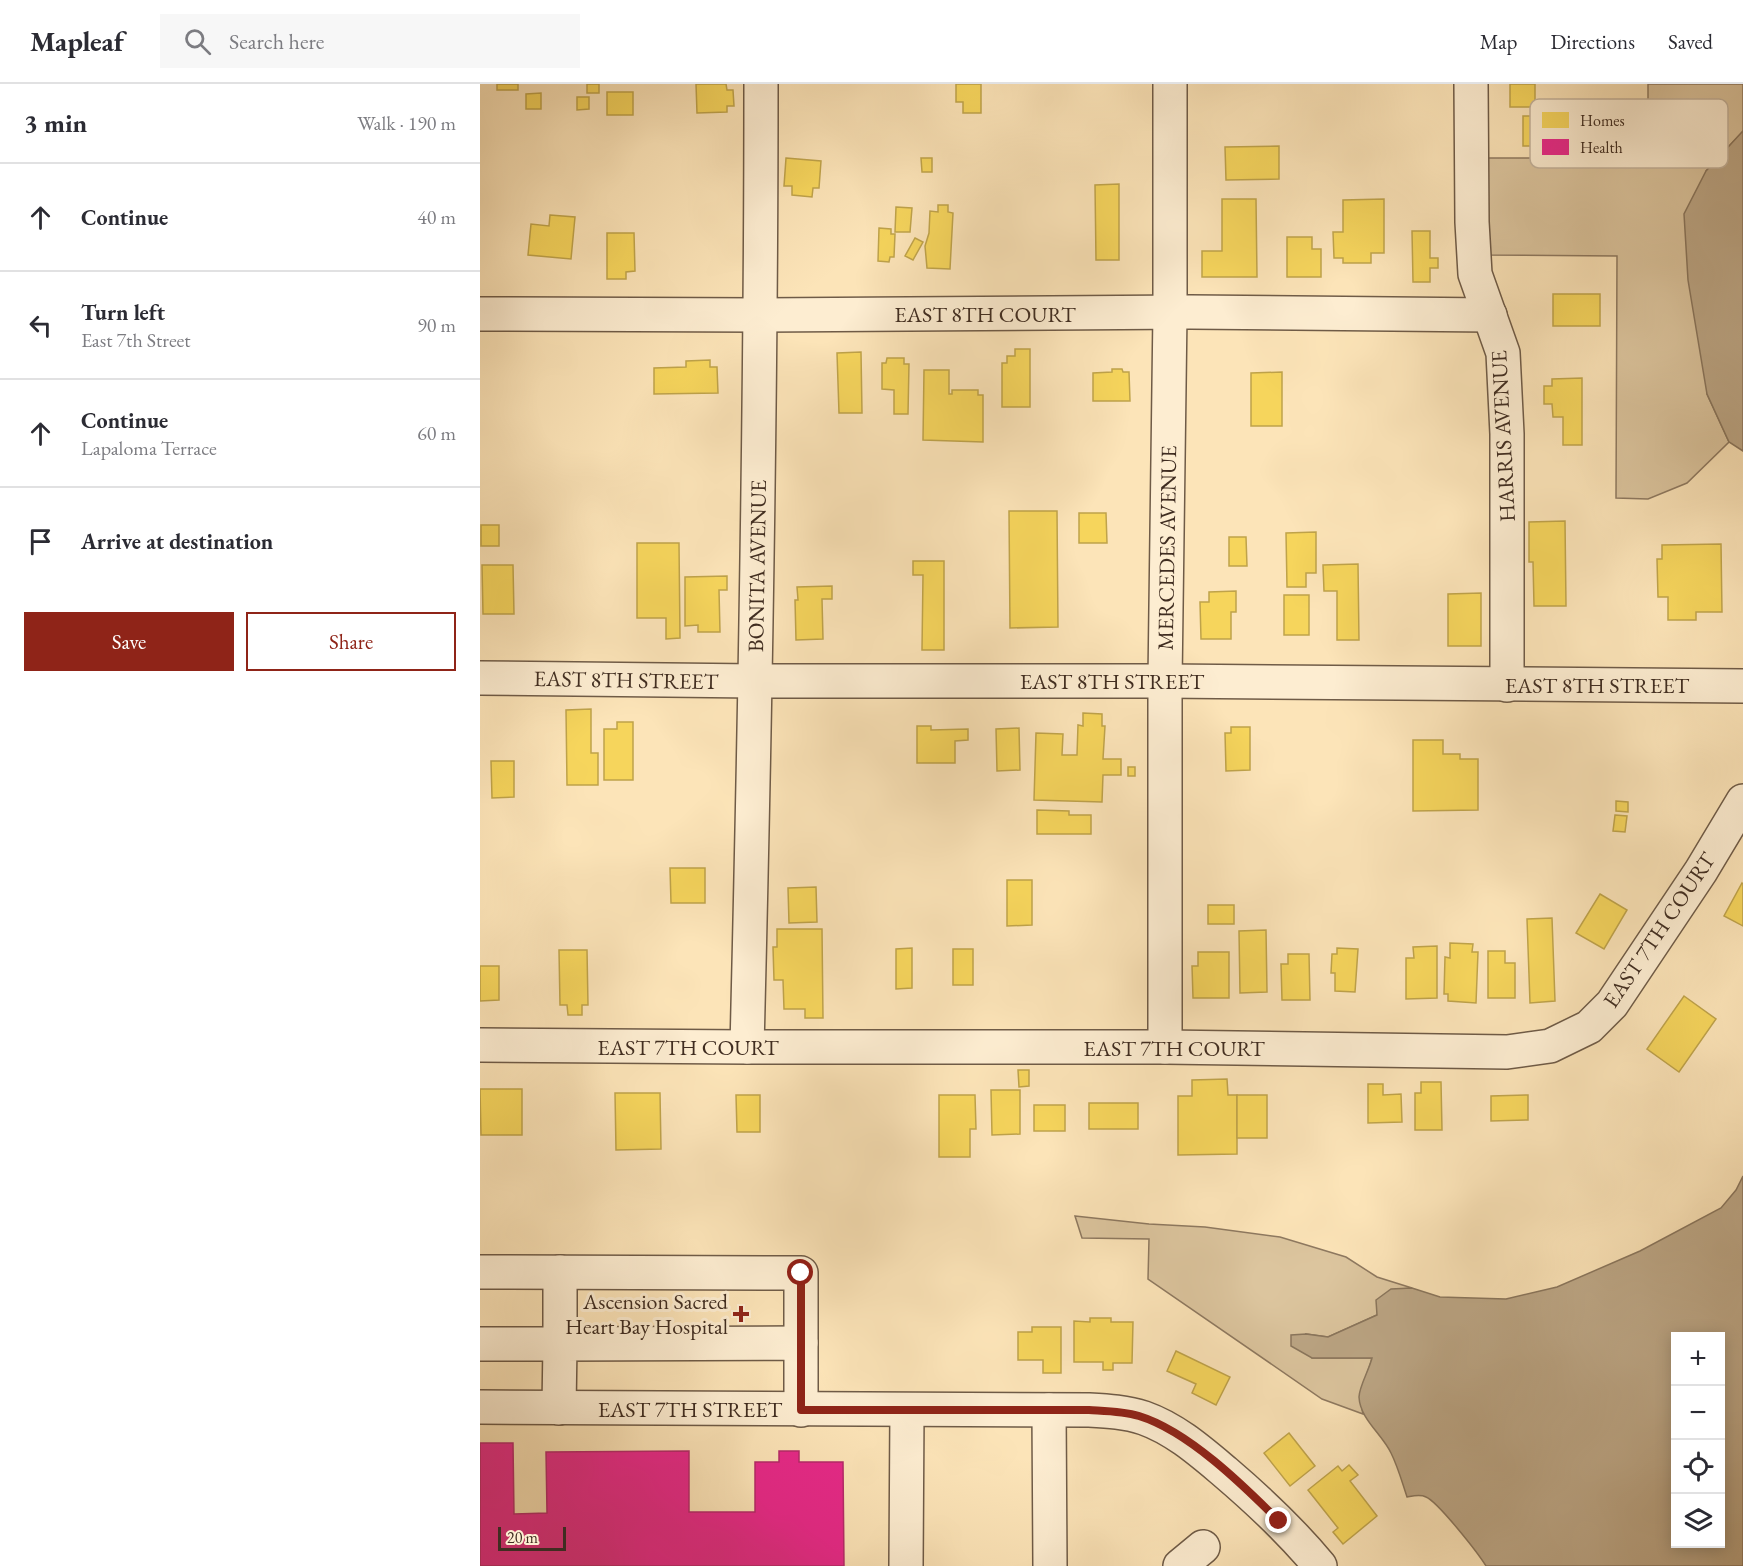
<!DOCTYPE html>
<meta charset="utf-8">
<style>
:root{--surface:#fff;--page:#f7f7f7;--text:#2b2b33;--muted:#7c7c81;--line:#e1e1e2;--accent:#8f2418}
body{margin:0;font-family:"EB Garamond",serif;background:var(--page);color:var(--text)}
.controls{position:absolute;right:18px;bottom:18px;display:grid;overflow:hidden;border-radius:0px;box-shadow:0 3px 15px #0003}
.controls button{width:54px;height:54px;display:grid;place-items:center;padding:0;border:0;border-bottom:2px solid var(--line);background:var(--surface);color:var(--text);font:30px sans-serif}
.scale{position:absolute;left:18px;bottom:15px;width:68px;box-sizing:border-box;padding-left:6px;border:3px solid #402d21;border-top:0;font-size:16px;line-height:21px;white-space:nowrap;color:#402d21;-webkit-text-stroke:4px #fdedd1;paint-order:stroke}
.stop{position:absolute;width:18px;height:18px;margin:-14px;border:4px solid #8f2418;border-radius:50%;background:#fff}
.stop.end{background:#8f2418;border-color:#fff;box-shadow:0 2px 6px #0008}
.list{margin:0;padding:0;list-style:none}
h2{display:flex;justify-content:space-between;align-items:center;height:78px;margin:0;padding:0 24px;font-size:26px}
h2 small{font-size:20px;font-weight:400;color:var(--muted)}
.list li{display:grid;grid-template-columns:39px 1fr auto;gap:18px;align-items:center;box-sizing:border-box;height:108px;padding:0 24px;border-top:2px solid var(--line)}
.list b{display:block;font-size:22px;white-space:nowrap}
.list p{margin:0;font-size:20px;white-space:nowrap;color:var(--muted)}
.list em{font-size:20px;font-style:normal;color:var(--muted)}
.actions{display:flex;gap:12px;padding:18px 24px}
.actions a{flex:1;padding:14px 0;border:2px solid var(--accent);border-radius:0px;text-align:center;font-size:21px;color:var(--accent)}
.actions .main{background:var(--accent);color:#fff}
.icon{flex:none;width:33px;height:33px;fill:none;stroke:currentColor;stroke-width:2;stroke-linecap:round;stroke-linejoin:round}
.map{position:relative;flex:none;width:1263px;height:1482px;overflow:hidden}
header{display:flex;align-items:center;gap:36px;box-sizing:border-box;height:84px;padding:0 30px;background:var(--surface);border-bottom:2px solid var(--line)}
header strong{font-size:28px}
nav{display:flex;gap:33px;margin-inline-start:auto;font-size:21px}
.search{width:420px;height:54px;background:var(--page);display:flex;align-items:center;gap:15px;box-sizing:border-box;padding:0 21px;border-radius:0px;color:var(--muted);font-size:22px}
main{display:flex}
aside{flex:1;background:var(--surface)}
.map>svg:first-child{display:block}
</style>
<header>
<strong>Mapleaf</strong>
<div class="search"><svg class="icon" aria-label="search" viewBox="0 0 24 24"><circle cx="10" cy="10" r="6"/><path d="M15 15l6 6"/></svg>Search here</div>
<nav><a>Map</a><a>Directions</a><a>Saved</a></nav>
</header>
<main>
<aside>
<h2>3 min<small>Walk · 190 m</small></h2>
<ul class="list">
<li><svg class="icon" aria-label="ahead" viewBox="0 0 24 24"><path d="M12 20V5M6 11l6-6 6 6"/></svg><div><b>Continue</b></div><em>40 m</em></li>
<li><svg class="icon" aria-label="left" viewBox="0 0 24 24"><path d="M17 20v-9H6M10 6l-5 5 5 5"/></svg><div><b>Turn left</b><p>East 7th Street</p></div><em>90 m</em></li>
<li><svg class="icon" aria-label="ahead" viewBox="0 0 24 24"><path d="M12 20V5M6 11l6-6 6 6"/></svg><div><b>Continue</b><p>Lapaloma Terrace</p></div><em>60 m</em></li>
<li><svg class="icon" aria-label="arrive" viewBox="0 0 24 24"><path d="M6 21V4h12l-3 4 3 4H6"/></svg><div><b>Arrive at destination</b></div></li>
</ul>
<div class="actions"><a class="main">Save</a><a>Share</a></div>
</aside>
<div class="map">
<svg width="1263" height="1482" viewBox="0 0 1263 1482">
<rect width="100%" height="100%" fill="#fce4b8"/>
<filter id="stains"><feTurbulence type="fractalNoise" baseFrequency=".00333" numOctaves="4"/><feColorMatrix values="0 0 0 0 .2 0 0 0 0 .09 0 0 0 0 .02 0 0 0 .5 -.17"/></filter>
<radialGradient id="worn" r=".72"><stop offset=".6" stop-color="#630" stop-opacity="0"/><stop offset="1" stop-color="#630" stop-opacity=".3"/></radialGradient>
<g fill="#dcc59e" stroke="#8e7960" stroke-width="1.5">
<polygon points="1168,0 1263,0 1263,47 1226,87 1227,310 1249,358 1207,399 1168,415 1136,414 1137,172 1005,171 1003,74 1168,74"/>
<path d="M595 1132 669 1140 725 1143 800 1153 866 1173 897 1193 932 1204 911 1206 897 1231 848 1253 826 1250 832 1274H892C886 1299 876 1302 883 1330L842 1315 668 1195 669 1155 602 1154Z"/>
</g>
<g fill="#bca685" stroke="#8a765d" stroke-width="1.5" fill-rule="evenodd">
<polygon points="1263,47 1263,367 1249,358 1227,310 1208,196 1204,130 1226,87"/>
<path d="M1263 1092V1482H1006C998 1469 958 1418 946 1413 940 1410 933 1412 927 1413 922 1398 918 1383 911 1369 902 1350 880 1335 879 1313 879 1303 889 1286 892 1274H832L811 1262V1251L826 1250 848 1253 897 1231 896 1216 911 1205 932 1204 960 1213 1026 1215 1077 1203 1160 1167 1241 1124 1256 1106ZM1240 1252V1460H1196V1252Z"/>
</g>
<g fill="#f6d55c" stroke="#bfa34a" stroke-width="1.5">
<rect x="17" y="0" width="21" height="6"/>
<rect x="107" y="0" width="12" height="9"/>
<polygon points="216,0 246,0 247,6 253,6 254,22 247,22 247,28 217,29"/>
<polygon points="476,0 501,0 501,29 483,29 483,18 476,18"/>
<rect x="1030" y="0" width="25" height="23"/>
<rect x="127" y="8" width="26" height="23"/>
<polygon points="61,9 61,25 46,25 46,10"/>
<polygon points="97,13 109,13 109,25 97,26"/>
<rect x="1043" y="32" width="22" height="30"/>
<polygon points="799,62 799,95 746,96 745,63"/>
<polygon points="306,74 341,77 339,104 333,104 332,113 312,111 312,102 304,102"/>
<polygon points="441,74 452,74 452,88 442,88"/>
<polygon points="639,100 639,176 616,176 615,101"/>
<polygon points="742,115 776,115 777,193 722,193 722,167 742,167"/>
<polygon points="904,115 904,169 891,169 891,179 863,179 863,174 854,174 853,148 863,148 863,116"/>
<polygon points="458,121 468,121 468,128 473,129 470,185 447,184 445,162 449,149 450,127 458,128"/>
<polygon points="416,123 432,124 430,148 415,148"/>
<polygon points="70,131 95,133 91,175 48,171 51,140 69,142"/>
<polygon points="399,144 411,145 411,150 415,150 414,173 410,173 409,178 398,177"/>
<polygon points="932,147 950,147 950,174 958,174 958,184 950,184 950,198 933,198"/>
<polygon points="127,149 154,149 155,187 146,188 146,195 127,195"/>
<polygon points="807,153 832,153 832,165 841,165 841,193 807,193"/>
<polygon points="435,154 443,158 433,176 425,172"/>
<rect x="1073" y="210" width="47" height="32"/>
<polygon points="535,265 550,265 550,323 522,323 522,279 527,279 527,272 535,272"/>
<polygon points="381,268 382,329 359,329 357,269"/>
<polygon points="407,274 424,274 424,280 429,280 428,330 414,330 414,306 402,305 402,279 406,279"/>
<polygon points="230,276 230,283 237,283 238,309 174,310 174,284 206,283 206,277"/>
<polygon points="632,285 642,285 643,288 649,288 650,317 613,317 613,289 632,288"/>
<polygon points="444,286 469,286 469,310 472,310 472,306 498,306 498,311 503,311 503,358 443,356"/>
<polygon points="802,288 802,342 771,342 771,289"/>
<polygon points="1102,294 1102,361 1083,361 1083,333 1073,333 1072,320 1064,320 1064,302 1072,302 1072,295"/>
<polygon points="529,427 577,427 578,543 530,544"/>
<polygon points="599,429 626,429 627,459 599,459"/>
<polygon points="1085,437 1086,522 1054,522 1053,478 1049,478 1049,438"/>
<rect x="1" y="441" width="18" height="21"/>
<polygon points="836,448 836,489 826,489 826,503 807,503 806,449"/>
<polygon points="749,453 766,453 767,482 749,482"/>
<polygon points="157,459 199,459 200,554 186,555 186,534 157,534"/>
<polygon points="1241,460 1242,528 1216,528 1216,536 1188,536 1188,513 1178,513 1177,475 1182,475 1182,461"/>
<polygon points="433,477 464,477 464,566 442,566 443,491 433,491"/>
<polygon points="878,480 879,556 857,556 857,507 844,507 843,481"/>
<polygon points="2,481 33,481 34,530 3,530"/>
<polygon points="247,492 247,506 239,506 240,548 218,548 218,541 205,542 205,493"/>
<polygon points="352,502 352,515 342,515 343,555 316,556 315,516 318,516 317,503"/>
<polygon points="756,507 756,528 751,528 751,555 721,555 720,518 729,518 729,508"/>
<polygon points="1001,509 1001,562 968,562 968,510"/>
<rect x="804" y="511" width="25" height="40"/>
<polygon points="111,625 111,669 118,669 118,701 87,701 86,626"/>
<polygon points="603,629 622,630 622,642 625,642 623,675 641,675 641,691 623,691 622,718 554,716 556,649 583,650 582,671 597,671 598,641 603,642"/>
<polygon points="137,638 153,638 153,696 124,696 124,645 137,645"/>
<polygon points="437,642 451,642 451,646 488,645 488,656 475,657 475,679 437,679"/>
<polygon points="751,643 770,643 770,686 746,687 745,649 751,649"/>
<polygon points="539,644 540,686 517,687 516,645"/>
<polygon points="933,656 963,656 963,670 980,670 980,675 998,675 998,726 933,727"/>
<polygon points="11,677 34,677 34,713 12,714"/>
<rect x="648" y="683" width="7" height="9"/>
<polygon points="1136,717 1148,718 1148,728 1136,727"/>
<polygon points="557,726 589,727 589,731 611,731 611,750 557,750"/>
<polygon points="1135,731 1147,732 1145,748 1133,747"/>
<polygon points="190,784 225,784 225,819 191,819"/>
<polygon points="527,796 552,796 552,841 527,842"/>
<polygon points="1262,799 1263,800 1263,842 1244,832"/>
<polygon points="336,803 337,838 309,839 308,804"/>
<polygon points="1120,810 1147,826 1124,865 1096,849"/>
<rect x="728" y="821" width="26" height="19"/>
<polygon points="1072,834 1075,917 1050,919 1047,835"/>
<polygon points="297,845 342,845 343,934 325,934 325,925 304,925 303,896 294,896 293,863 297,863"/>
<polygon points="786,846 787,908 760,909 759,847"/>
<polygon points="970,859 993,860 992,868 998,868 996,919 968,917 968,910 964,910 965,873 970,874"/>
<polygon points="957,862 957,914 926,915 926,874 934,874 933,863"/>
<polygon points="432,864 432,904 416,905 416,865"/>
<polygon points="857,864 878,865 875,908 855,907 855,889 851,889 852,870 857,870"/>
<rect x="473" y="865" width="20" height="36"/>
<polygon points="79,866 107,866 108,921 102,921 102,931 88,931 87,921 80,921"/>
<polygon points="1008,867 1025,867 1025,879 1035,879 1035,914 1008,914"/>
<polygon points="718,868 749,868 749,914 713,914 712,882 718,882"/>
<polygon points="808,870 829,870 830,916 802,916 801,880 808,880"/>
<polygon points="0,882 19,882 19,916 0,917"/>
<polygon points="1204,912 1236,935 1199,988 1167,965"/>
<polygon points="538,986 549,986 549,1002 539,1003"/>
<polygon points="747,995 748,1011 757,1011 757,1070 698,1071 698,1012 712,1012 712,996"/>
<polygon points="941,998 961,998 962,1046 935,1046 935,1009 941,1009"/>
<polygon points="888,1000 903,1000 903,1011 921,1010 922,1038 888,1039"/>
<polygon points="0,1005 42,1005 42,1051 1,1051"/>
<polygon points="511,1006 540,1006 540,1050 512,1051"/>
<polygon points="135,1009 180,1009 181,1065 136,1066"/>
<polygon points="256,1011 280,1011 280,1048 257,1048"/>
<polygon points="459,1011 495,1011 496,1045 490,1045 490,1073 459,1073"/>
<rect x="757" y="1011" width="30" height="43"/>
<polygon points="1048,1011 1048,1036 1011,1037 1011,1012"/>
<rect x="609" y="1019" width="49" height="26"/>
<rect x="554" y="1021" width="31" height="26"/>
<polygon points="610,1234 631,1234 631,1238 653,1238 652,1279 633,1279 633,1286 623,1286 623,1278 594,1278 594,1237 610,1238"/>
<polygon points="552,1243 581,1243 581,1289 563,1289 563,1276 538,1276 538,1248 552,1248"/>
<polygon points="696,1267 750,1293 736,1321 712,1309 716,1300 687,1287"/>
<polygon points="809,1349 835,1382 810,1402 784,1369"/>
<polygon points="869,1381 878,1391 870,1397 897,1432 863,1460 853,1448 858,1444 828,1406 858,1382 862,1387"/>
</g>
<polygon fill="#e7298a" stroke="#b52a6a" stroke-width="1.5" points="0,1359 33,1359 34,1430 67,1429 66,1368 209,1367 209,1428 275,1428 275,1378 299,1378 299,1367 319,1367 319,1378 363,1378 364,1482 0,1482"/>
<g fill="none" stroke-linecap="round" stroke-linejoin="round">
<g stroke="#6f5b47" stroke-width="36">
<g id="minor">
<polyline points="991,0 992,138 995,190 1023,269 1027,350 1027,601"/>
<polyline points="0,230 281,231 710,228 1010,231"/>
<polyline points="0,594 276,597 685,597 1263,602"/>
<polyline points="0,961 267,963 685,963 1027,968 1070,962 1109,943 1132,920 1221,787 1263,717"/>
<path d="M267 963C275 642 281 321 281 0"/>
<polyline points="685,963 685,597 690,228 690,0"/>
<polyline points="0,1188 321,1189 321,1259"/>
<polyline points="0,1260 80,1260 80,1188"/>
<path d="M0 1323 609 1326C628 1327 646 1328 664 1334 695 1345 720 1367 745 1388 779 1417 811 1447 840 1482"/>
<polyline points="79,1324 80,1260 321,1259 321,1326"/>
<polyline points="569,1326 570,1482"/>
<polyline points="426,1482 427,1326"/>
<polyline points="700,1482 723,1463"/>
</g>
</g>
<use href="#minor" stroke="#fdedd1" stroke-width="33"/>
</g>
<g fill="none" stroke-linecap="round" stroke-linejoin="round">
<path stroke="#8f2418" stroke-width="8" d="M321 1189V1326H609C626 1327 643 1327 659 1332 708 1347 763 1401 799 1437"/>
</g>
<path fill="#8f2418" stroke="#fdedd1" stroke-width="2" d="M258 1221h6v6h6v6h-6v6h-6v-6h-6v-6h6z"/>
<g text-anchor="middle" dominant-baseline="central" stroke-width="6" stroke-linejoin="round" paint-order="stroke">
<g font-size="22" fill="#402d21" stroke="#fdedd1">
<text x="505" y="230">EAST 8TH COURT</text>
<text transform="translate(1023 352) rotate(-93)">HARRIS AVENUE</text>
<text transform="translate(687 464) rotate(-89)">MERCEDES AVENUE</text>
<text transform="translate(277 482) rotate(-89)">BONITA AVENUE</text>
<text transform="translate(146 596) rotate(1)">EAST 8TH STREET</text>
<text x="632" y="597">EAST 8TH STREET</text>
<text x="1117" y="601">EAST 8TH STREET</text>
<text transform="translate(1179 846) rotate(-56)">EAST 7TH COURT</text>
<text x="208" y="963">EAST 7TH COURT</text>
<text x="694" y="964">EAST 7TH COURT</text>
<text x="210" y="1325">EAST 7TH STREET</text>
</g>
<g font-size="22" fill="#402d21" stroke="#fdedd1" text-anchor="end">
<text x="248" y="1217">Ascension Sacred<tspan x="248" dy="25">Heart Bay Hospital</tspan></text>
</g>
</g>
<rect x="1050" y="15" width="198" height="69" rx="9" fill="#fdedd1" stroke="#c4b39c" stroke-width="1.5"/>
<rect x="1062" y="28" width="27" height="16" fill="#f6d55c"/>
<rect x="1062" y="55" width="27" height="16" fill="#e7298a"/>
<g font-size="16" fill="#402d21">
<text x="1100" y="42">Homes</text>
<text x="1100" y="69">Health</text>
</g>
<rect width="100%" height="100%" filter="url(#stains)"/>
<rect width="100%" height="100%" fill="url(#worn)"/>
</svg>
<div class="controls">
<button>+</button>
<button>−</button>
<button><svg class="icon" aria-label="locate" viewBox="0 0 24 24"><circle cx="12" cy="12" r="6"/><path d="M12 2v4M12 18v4M2 12h4M18 12h4"/></svg></button>
<button><svg class="icon" aria-label="layers" viewBox="0 0 24 24"><path d="M12 4l9 5-9 5-9-5zM3 14l9 5 9-5"/></svg></button>
</div>
<div class="scale">20 m</div>
<div class="stop" style="left:321px;top:1189px"></div>
<div class="stop end" style="left:799px;top:1437px"></div>
</div>
</main>
